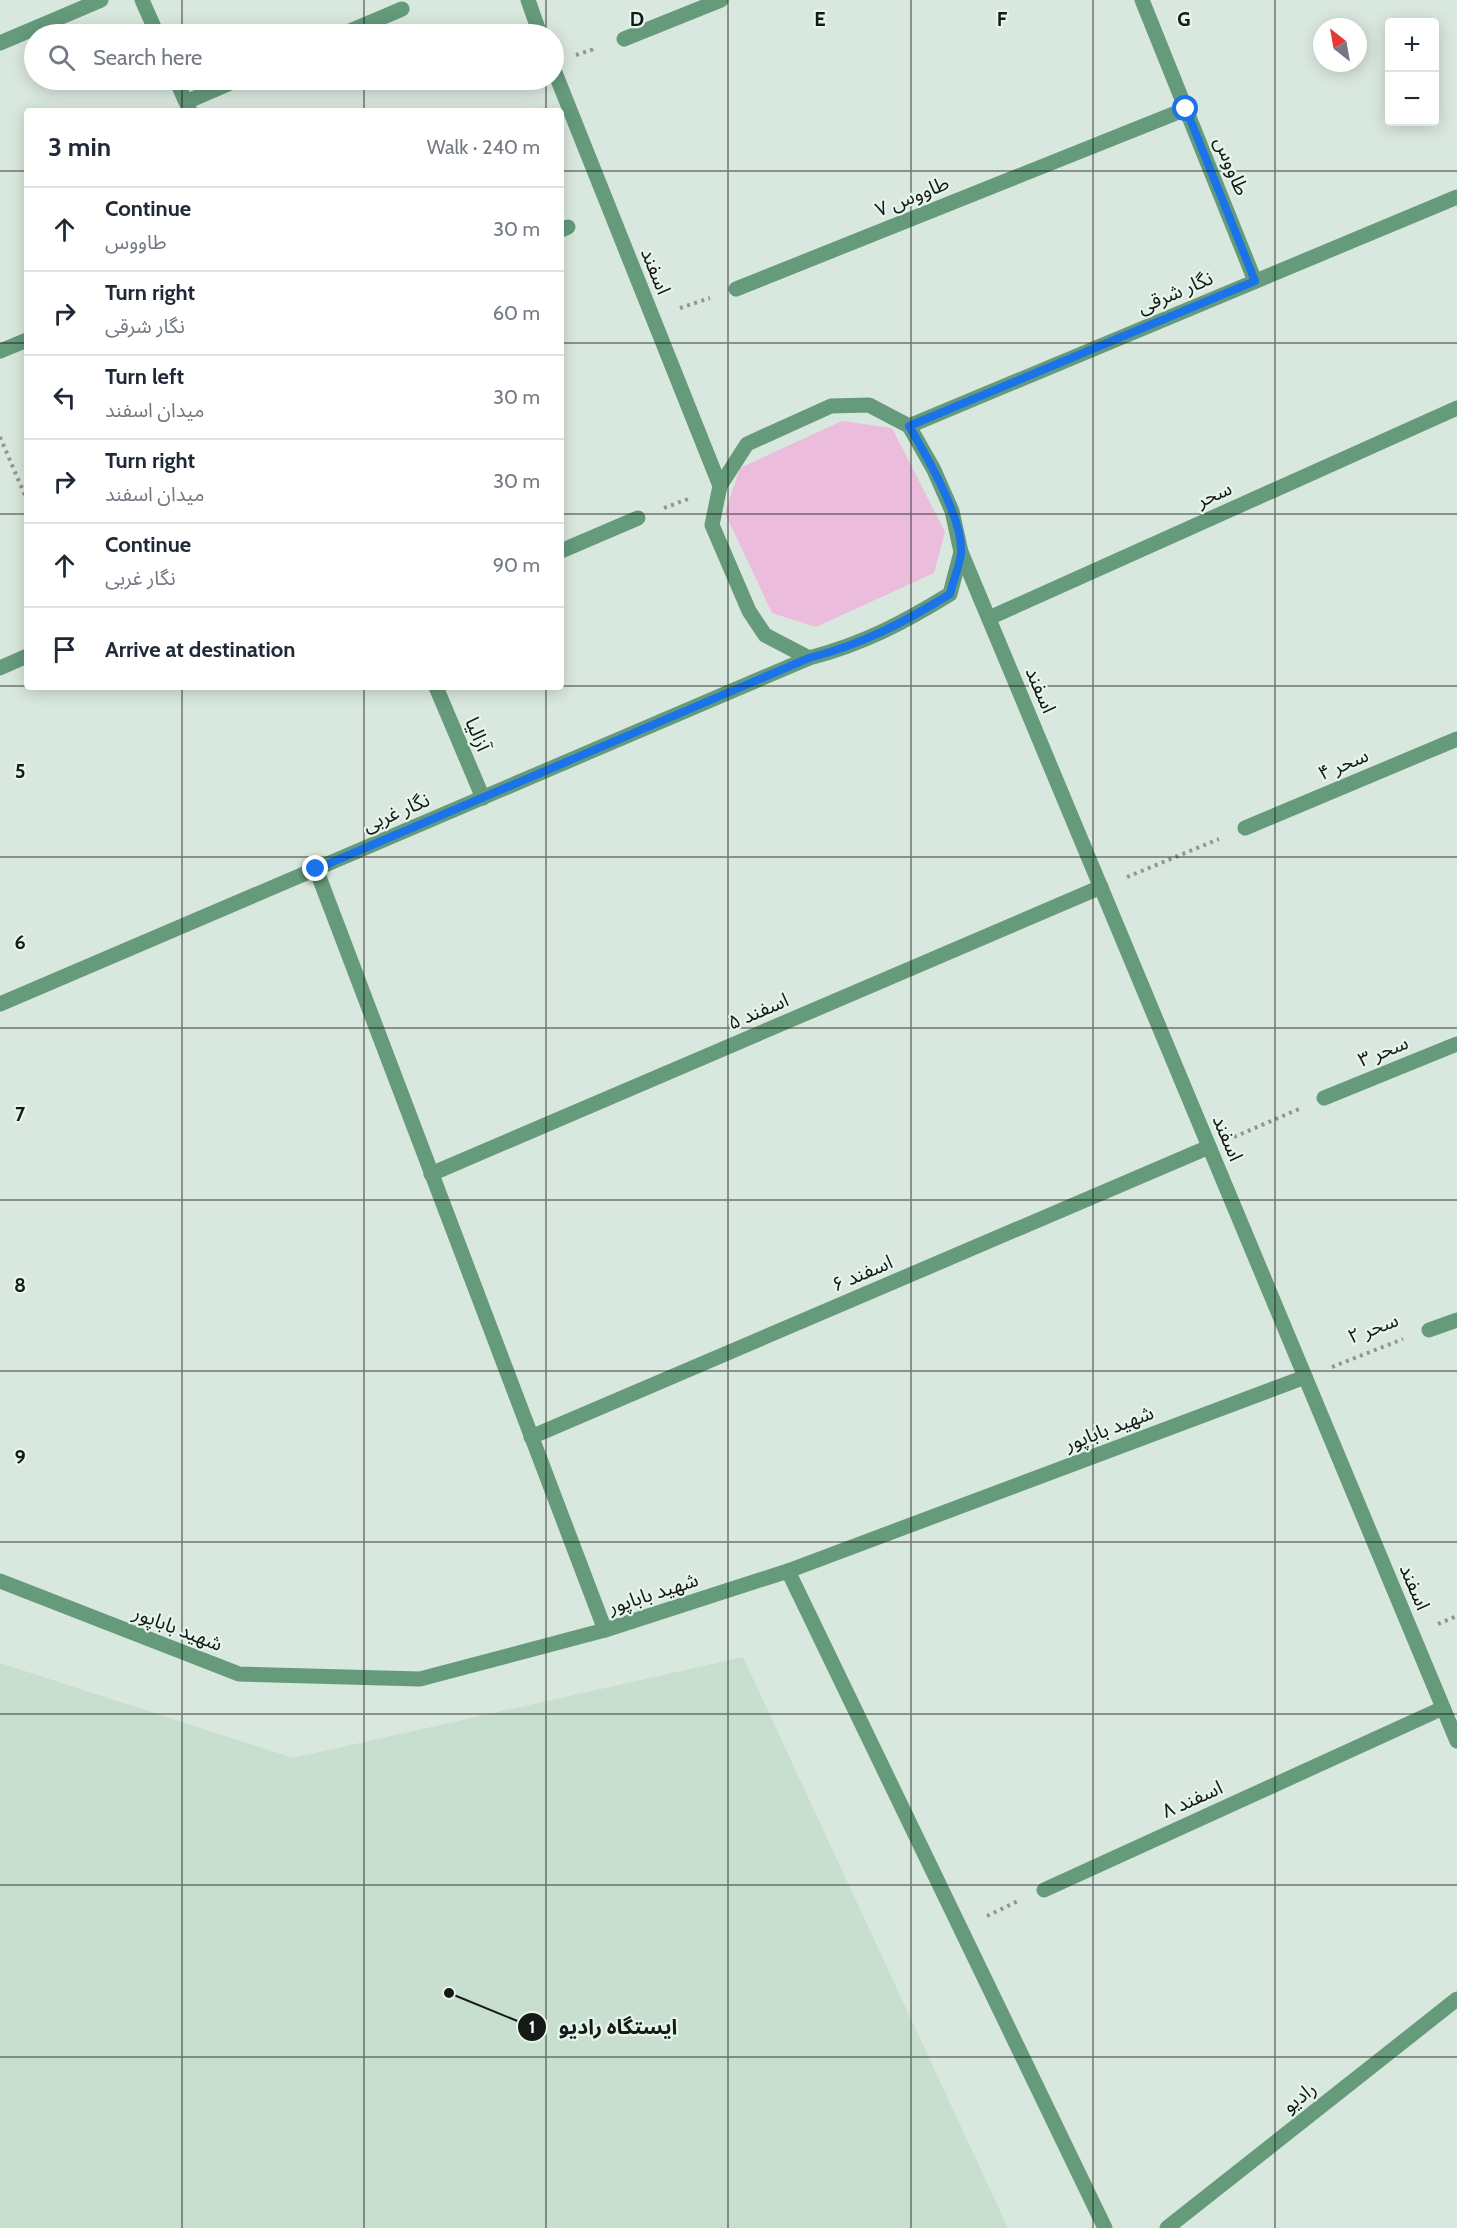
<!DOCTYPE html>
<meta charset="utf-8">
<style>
:root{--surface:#fff;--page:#f2f2f3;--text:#1f2937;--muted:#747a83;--line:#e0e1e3}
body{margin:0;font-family:Cabin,"Noto Sans Arabic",sans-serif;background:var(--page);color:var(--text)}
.controls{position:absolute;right:18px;top:18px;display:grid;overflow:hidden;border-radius:6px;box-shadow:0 3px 15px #0003}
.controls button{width:54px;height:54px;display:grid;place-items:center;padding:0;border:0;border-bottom:2px solid var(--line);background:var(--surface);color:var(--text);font:30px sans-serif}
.compass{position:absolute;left:1313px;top:18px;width:54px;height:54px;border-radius:50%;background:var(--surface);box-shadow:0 3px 15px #0003;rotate:329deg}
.stop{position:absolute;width:18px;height:18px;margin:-14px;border:4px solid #1a73e8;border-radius:50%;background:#fff}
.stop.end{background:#1a73e8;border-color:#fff;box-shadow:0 2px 6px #0008}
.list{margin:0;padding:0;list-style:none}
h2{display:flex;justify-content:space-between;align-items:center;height:78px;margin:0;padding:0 24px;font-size:26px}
h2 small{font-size:20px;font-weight:400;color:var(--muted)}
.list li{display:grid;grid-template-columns:39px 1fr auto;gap:18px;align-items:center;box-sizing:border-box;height:84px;padding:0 24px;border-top:2px solid var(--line)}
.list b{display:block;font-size:22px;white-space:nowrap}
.list p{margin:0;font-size:20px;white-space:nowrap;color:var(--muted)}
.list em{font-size:20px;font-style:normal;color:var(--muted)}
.icon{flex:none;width:33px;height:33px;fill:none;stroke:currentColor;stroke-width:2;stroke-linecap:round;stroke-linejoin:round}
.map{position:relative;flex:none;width:1457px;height:2228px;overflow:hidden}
.search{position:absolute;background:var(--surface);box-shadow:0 3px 15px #0003;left:24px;top:24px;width:540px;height:66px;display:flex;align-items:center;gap:15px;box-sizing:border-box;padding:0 21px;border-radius:33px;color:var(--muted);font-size:22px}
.panel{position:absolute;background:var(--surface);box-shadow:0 3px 15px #0003;left:24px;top:108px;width:540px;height:582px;border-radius:6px}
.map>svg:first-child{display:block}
</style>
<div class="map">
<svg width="1457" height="2228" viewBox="0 0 1457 2228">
<rect width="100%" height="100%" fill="#d9e8de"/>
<polygon fill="#c8decf" points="743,1657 1008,2228 0,2228 0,1663 293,1758"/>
<polygon fill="#ecbcdd" points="842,421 892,428 945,532 934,573 816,627 772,613 725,513 740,468"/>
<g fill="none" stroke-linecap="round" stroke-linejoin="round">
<g stroke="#8d9891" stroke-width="4" stroke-dasharray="3 4.5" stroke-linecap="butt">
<polyline points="576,55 597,48"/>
<polyline points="680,308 710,298"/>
<polyline points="0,437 27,500"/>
<polyline points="664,508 688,499"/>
<polyline points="1127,877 1219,839"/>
<polyline points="1234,1137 1299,1109"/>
<polyline points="1332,1367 1403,1339"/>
<polyline points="1438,1624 1457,1616"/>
<polyline points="987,1916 1018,1901"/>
</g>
<g stroke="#659a7b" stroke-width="15">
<polyline points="142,0 157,34"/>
<polyline points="528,0 540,34"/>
<polyline points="1142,0 1255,281"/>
<polyline points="343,34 402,9"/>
<polyline points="624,39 721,0"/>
<polyline points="0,43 101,0"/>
<polyline points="554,70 720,486"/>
<polyline points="176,80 190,111"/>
<polyline points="186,102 237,80"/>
<polyline points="561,230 568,227"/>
<polyline points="736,289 1186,109"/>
<polyline points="0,351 27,340"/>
<path d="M869 405 909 426 934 470 952 511 961 552 950 594C903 623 863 644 809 658L765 635 749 611 712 525 720 486 747 444 831 406Z"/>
<polyline points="909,426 1457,197"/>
<polyline points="561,551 638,518"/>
<polyline points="961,552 1457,1741"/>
<polyline points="989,618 1457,408"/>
<polyline points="0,668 27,656"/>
<polyline points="436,687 483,798"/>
<polyline points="1245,828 1457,739"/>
<polyline points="316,869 605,1630"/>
<polyline points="0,1004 809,658"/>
<polyline points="1324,1098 1457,1044"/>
<polyline points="431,1174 1101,887"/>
<polyline points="1429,1330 1457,1320"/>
<polyline points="531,1437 1209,1147"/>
<polyline points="788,1571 1105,2228"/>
<polyline points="0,1581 239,1674 420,1679 605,1630 788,1571 1305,1377"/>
<polyline points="1044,1890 1443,1708"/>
<polyline points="1167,2228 1457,1999"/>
</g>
</g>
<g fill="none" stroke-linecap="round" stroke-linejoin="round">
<path stroke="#1a73e8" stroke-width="8" d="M316 869 809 658C863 644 903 623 950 594 953 581 959 567 961 554 964 520 926 455 909 426L1255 281 1186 109"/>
</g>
<path fill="none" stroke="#151a17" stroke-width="1.5" stroke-opacity="0.55" d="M182 0V34M364 0V34M546 0V34M728 0V2228M911 0V2228M1093 0V2228M1275 0V2228M182 80V111M364 80V111M546 80V111M0 171H27M561 171H1457M0 343H27M561 343H1457M0 514H27M561 514H1457M0 686H27M561 686H1457M182 687V2228M364 687V2228M546 687V2228M0 857H1457M0 1028H1457M0 1200H1457M0 1371H1457M0 1542H1457M0 1714H1457M0 1885H1457M0 2057H1457"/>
<g text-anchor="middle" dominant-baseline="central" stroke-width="4.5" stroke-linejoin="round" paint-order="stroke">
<g font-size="20" fill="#151a17" stroke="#e6f5ec">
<text transform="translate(1232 166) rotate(68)">طاووس</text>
<text transform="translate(912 196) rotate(-22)">طاووس ۷</text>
<text transform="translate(656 271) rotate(68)">اسفند</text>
<text transform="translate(1175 292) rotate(-23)">نگار شرقی</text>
<text transform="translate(1214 494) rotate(-24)">سحر</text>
<text transform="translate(1041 690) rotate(67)">اسفند</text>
<text transform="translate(478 734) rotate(67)">آزالیا</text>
<text transform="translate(1343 764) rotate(-23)">سحر ۴</text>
<text transform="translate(396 812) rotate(-23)">نگار غربی</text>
<text transform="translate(758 1011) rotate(-23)">اسفند ۵</text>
<text transform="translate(1383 1051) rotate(-22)">سحر ۳</text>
<text transform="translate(1228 1138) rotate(67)">اسفند</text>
<text transform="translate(862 1273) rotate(-23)">اسفند ۶</text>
<text transform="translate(1373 1328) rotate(-21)">سحر ۲</text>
<text transform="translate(1109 1428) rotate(-21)">شهید باباپور</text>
<text transform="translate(1415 1587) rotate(67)">اسفند</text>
<text transform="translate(653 1593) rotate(-18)">شهید باباپور</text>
<text transform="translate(178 1628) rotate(21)">شهید باباپور</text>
<text transform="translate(1192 1799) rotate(-24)">اسفند ۸</text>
<text transform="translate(1299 2097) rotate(-38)">رادیو</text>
</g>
</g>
<g font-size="20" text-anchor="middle" font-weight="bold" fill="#151a17" stroke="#e6f5ec" stroke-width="4.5" stroke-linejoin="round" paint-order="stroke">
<text x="637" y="26">D</text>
<text x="820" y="26">E</text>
<text x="1002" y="26">F</text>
<text x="1184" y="26">G</text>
<text x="20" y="778">5</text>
<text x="20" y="949">6</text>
<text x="20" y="1121">7</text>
<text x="20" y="1292">8</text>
<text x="20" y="1464">9</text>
</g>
<path fill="none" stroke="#151a17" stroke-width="2" d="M449 1993L532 2027"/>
<g fill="#151a17" stroke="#e6f5ec" stroke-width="2">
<circle cx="449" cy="1993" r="6"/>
<circle cx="532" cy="2027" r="15"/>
</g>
<g font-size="18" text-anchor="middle" font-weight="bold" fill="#fff">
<text x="532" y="2033">1</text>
</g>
<g font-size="21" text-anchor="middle" font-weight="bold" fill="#151a17" stroke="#e6f5ec" stroke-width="4.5" stroke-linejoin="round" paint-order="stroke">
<text x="618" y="2034">ایستگاه رادیو</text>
</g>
</svg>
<div class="controls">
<button>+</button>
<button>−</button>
</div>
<svg class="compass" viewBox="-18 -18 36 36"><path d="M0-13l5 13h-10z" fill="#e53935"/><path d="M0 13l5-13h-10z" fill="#747a83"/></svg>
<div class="stop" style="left:1186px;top:109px"></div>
<div class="stop end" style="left:316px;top:869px"></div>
<div class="search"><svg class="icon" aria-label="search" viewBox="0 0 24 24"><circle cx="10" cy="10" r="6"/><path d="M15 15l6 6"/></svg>Search here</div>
<section class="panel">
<h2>3 min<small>Walk · 240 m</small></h2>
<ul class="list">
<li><svg class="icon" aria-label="ahead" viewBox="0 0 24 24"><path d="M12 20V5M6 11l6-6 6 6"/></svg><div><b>Continue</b><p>طاووس</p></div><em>30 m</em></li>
<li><svg class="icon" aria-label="right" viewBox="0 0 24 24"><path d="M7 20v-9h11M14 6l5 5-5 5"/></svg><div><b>Turn right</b><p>نگار شرقی</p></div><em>60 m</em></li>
<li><svg class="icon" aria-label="left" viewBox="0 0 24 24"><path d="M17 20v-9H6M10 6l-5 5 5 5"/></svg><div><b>Turn left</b><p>میدان اسفند</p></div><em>30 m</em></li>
<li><svg class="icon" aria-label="right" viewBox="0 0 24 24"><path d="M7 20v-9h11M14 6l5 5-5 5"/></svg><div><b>Turn right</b><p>میدان اسفند</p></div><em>30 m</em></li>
<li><svg class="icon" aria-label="ahead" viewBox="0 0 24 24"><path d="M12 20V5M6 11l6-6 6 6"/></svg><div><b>Continue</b><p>نگار غربی</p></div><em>90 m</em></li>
<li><svg class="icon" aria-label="arrive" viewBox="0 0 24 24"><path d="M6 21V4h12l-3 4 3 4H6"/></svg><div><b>Arrive at destination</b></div></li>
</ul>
</section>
</div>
